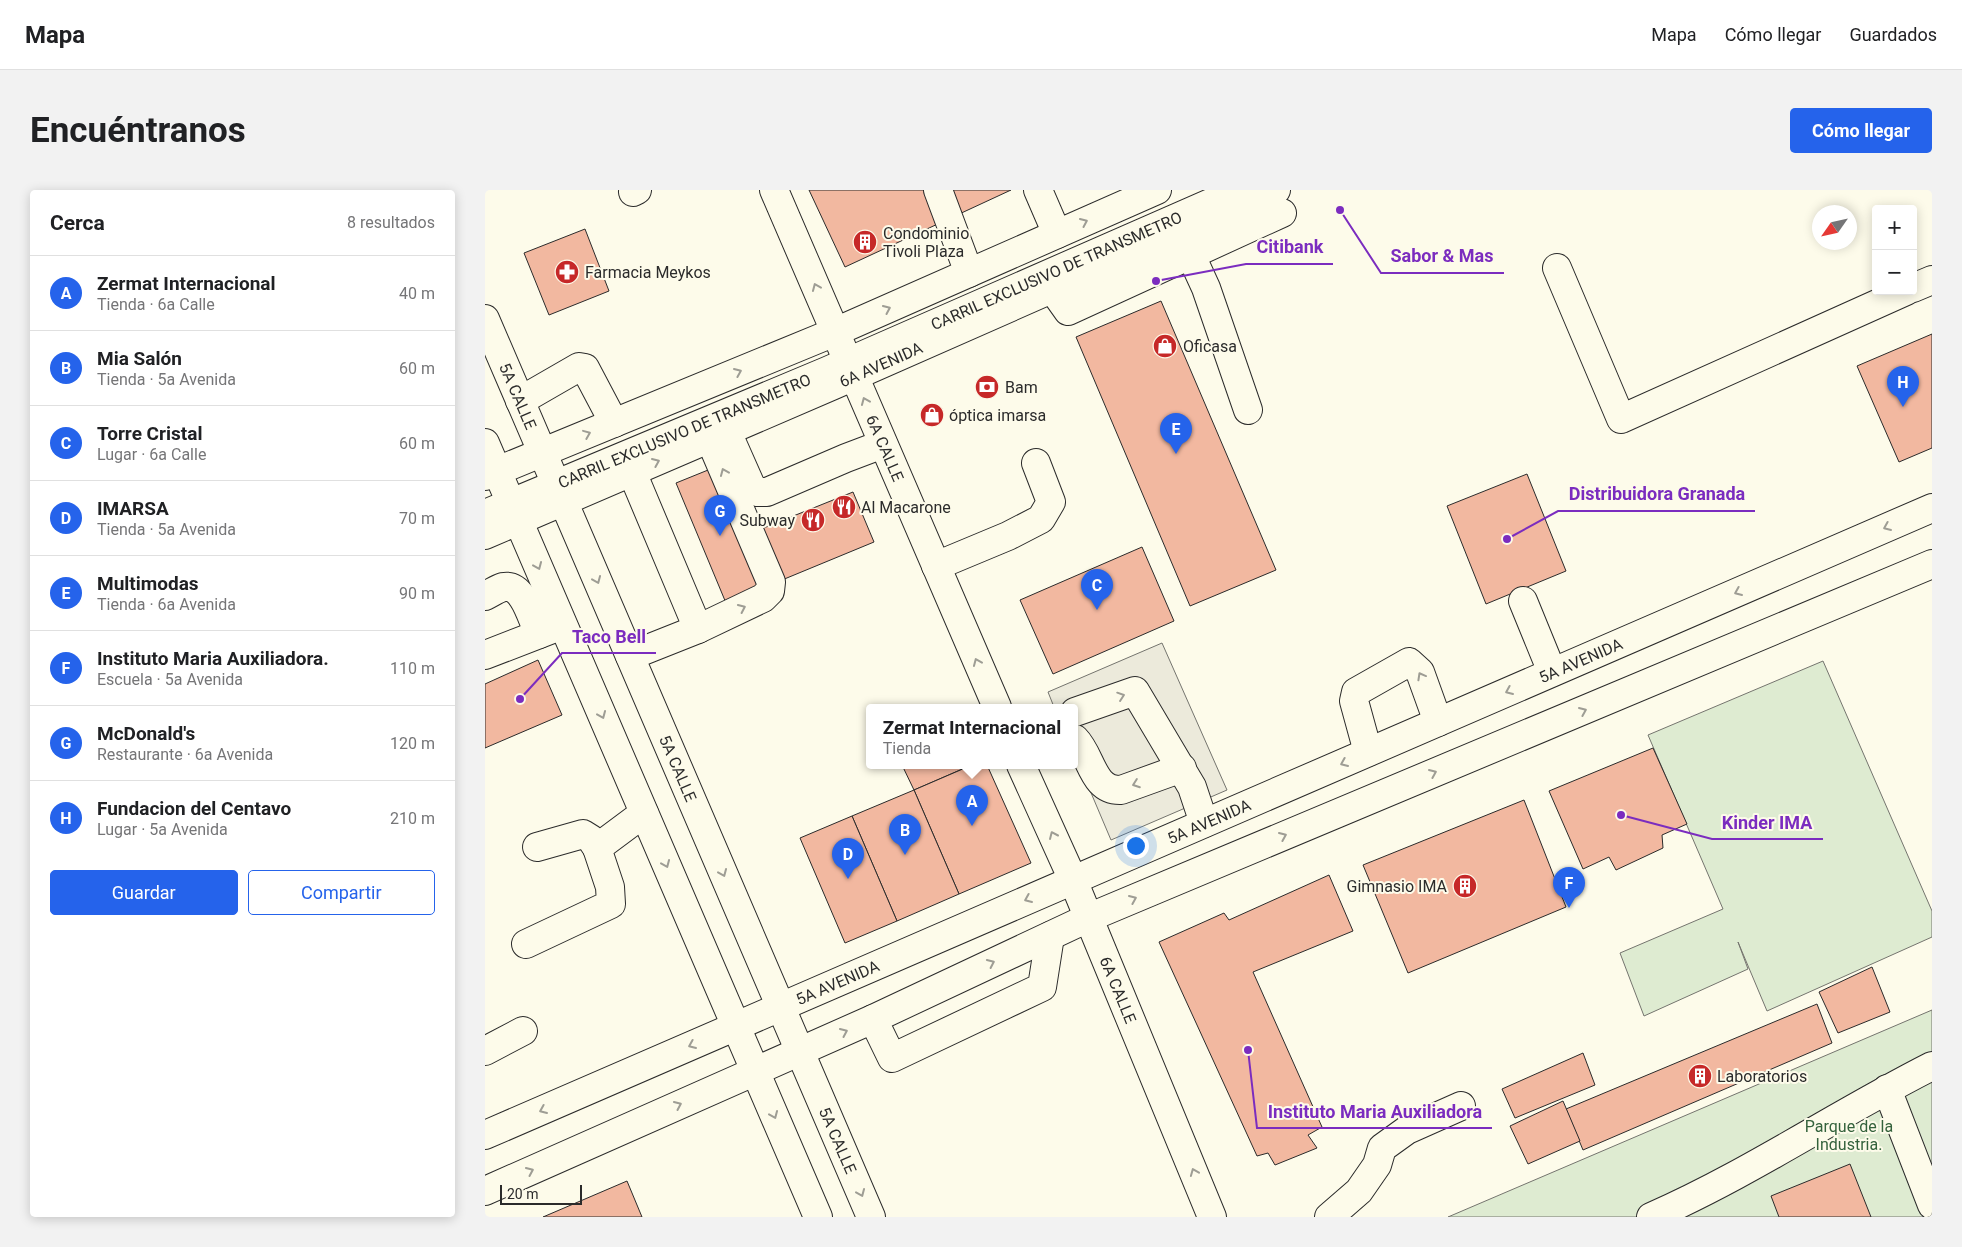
<!DOCTYPE html>
<html lang="es">
<meta charset="utf-8">
<style>
:root{--surface:#fff;--page:#f2f2f2;--text:#202124;--muted:#757577;--line:#e0e0e0;--accent:#2563eb}
body{margin:0;font-family:Roboto,sans-serif;background:var(--page);color:var(--text)}
.controls{position:absolute;right:15px;top:15px;display:grid;overflow:hidden;border-radius:5px;box-shadow:0 2px 12px #0003}
.controls button{width:45px;height:45px;display:grid;place-items:center;padding:0;border:0;border-bottom:1px solid var(--line);background:var(--surface);color:var(--text);font:25px sans-serif}
.compass{position:absolute;left:1327px;top:15px;width:45px;height:45px;border-radius:50%;background:var(--surface);box-shadow:0 2px 12px #0003;rotate:236deg}
.scale{position:absolute;left:15px;bottom:12px;width:82px;box-sizing:border-box;padding-left:5px;border:2px solid #2b2b2b;border-top:0;font-size:14px;line-height:18px;white-space:nowrap;color:#2b2b2b;-webkit-text-stroke:4px #fdfbea;paint-order:stroke}
.you{position:absolute;left:650px;top:655px;width:18px;height:18px;margin:-12px;border:4px solid #fff;border-radius:50%;background:#1a73e8;box-shadow:0 0 0 8px #1a73e833}
.badge{display:grid;place-items:center;width:32px;height:32px;border-radius:50%;background:var(--accent);color:#fff;font-size:16px;font-weight:700}
.pin{position:absolute;translate:-50% -41px;filter:drop-shadow(0 1px 2px #0008)}
.pin::after{content:'';position:absolute;top:26px;width:18px;height:15px;background:inherit;clip-path:polygon(0 0,100% 0,50% 100%)}
.popup{position:absolute;left:381px;top:514px;width:212px;height:65px;box-sizing:border-box;display:grid;place-content:center;border-radius:5px;background:var(--surface);filter:drop-shadow(0 1px 4px #0005);font-size:16px;white-space:nowrap;color:var(--muted)}
.popup b{font-size:19px;color:var(--text)}
.popup::after{content:'';position:absolute;left:50%;top:100%;margin-left:-10px;border:10px solid transparent;border-top-color:var(--surface)}
.list{margin:0;padding:0;list-style:none}
h2{display:flex;justify-content:space-between;align-items:center;height:65px;margin:0;padding:0 20px;font-size:21px}
h2 small{font-size:16px;font-weight:400;color:var(--muted)}
.list li{display:grid;grid-template-columns:32px 1fr auto;gap:15px;align-items:center;box-sizing:border-box;height:75px;padding:0 20px;border-top:1px solid var(--line)}
.list b{display:block;font-size:19px;white-space:nowrap}
.list p{margin:0;font-size:16px;white-space:nowrap;color:var(--muted)}
.list em{font-size:16px;font-style:normal;color:var(--muted)}
.actions{display:flex;gap:10px;padding:15px 20px}
.actions a{flex:1;padding:11px 0;border:1px solid var(--accent);border-radius:5px;text-align:center;font-size:18px;color:var(--accent)}
.actions .main{background:var(--accent);color:#fff}
.map{position:relative;flex:none;width:1447px;height:1027px;overflow:hidden;border-radius:5px}
header{display:flex;align-items:center;gap:30px;box-sizing:border-box;height:70px;padding:0 25px;background:var(--surface);border-bottom:1px solid var(--line)}
header strong{font-size:24px}
nav{display:flex;gap:28px;margin-inline-start:auto;font-size:18px}
.intro{display:flex;align-items:center;justify-content:space-between;box-sizing:border-box;height:120px;padding:0 30px}
h1{margin:0;font-size:35px}
.button{padding:12px 22px;border-radius:5px;background:var(--accent);color:#fff;font-size:18px;font-weight:700}
main{display:flex;gap:30px;padding:0 30px}
aside{flex:1;background:var(--surface);border-radius:5px;box-shadow:0 2px 12px #0003}
.map>svg:first-child{display:block}
</style>
<header>
<strong>Mapa</strong>
<nav><a>Mapa</a><a>Cómo llegar</a><a>Guardados</a></nav>
</header>
<div class="intro"><h1>Encuéntranos</h1><a class="button">Cómo llegar</a></div>
<main>
<aside>
<h2>Cerca<small>8 resultados</small></h2>
<ul class="list">
<li><span class="badge">A</span><div><b>Zermat Internacional</b><p>Tienda · 6a Calle</p></div><em>40 m</em></li>
<li><span class="badge">B</span><div><b>Mia Salón</b><p>Tienda · 5a Avenida</p></div><em>60 m</em></li>
<li><span class="badge">C</span><div><b>Torre Cristal</b><p>Lugar · 6a Calle</p></div><em>60 m</em></li>
<li><span class="badge">D</span><div><b>IMARSA</b><p>Tienda · 5a Avenida</p></div><em>70 m</em></li>
<li><span class="badge">E</span><div><b>Multimodas</b><p>Tienda · 6a Avenida</p></div><em>90 m</em></li>
<li><span class="badge">F</span><div><b>Instituto Maria Auxiliadora.</b><p>Escuela · 5a Avenida</p></div><em>110 m</em></li>
<li><span class="badge">G</span><div><b>McDonald's</b><p>Restaurante · 6a Avenida</p></div><em>120 m</em></li>
<li><span class="badge">H</span><div><b>Fundacion del Centavo</b><p>Lugar · 5a Avenida</p></div><em>210 m</em></li>
</ul>
<div class="actions"><a class="main">Guardar</a><a>Compartir</a></div>
</aside>
<div class="map">
<svg width="1447" height="1027" viewBox="0 0 1447 1027">
<rect width="100%" height="100%" fill="#fdfbea"/>
<g fill="#deebd1" stroke="#74746e">
<polygon points="1338,471 1447,721 1447,747 1282,821 1253,752 1263,779 1159,826 1135,763 1238,719 1163,545"/>
<polygon points="1447,820 1447,1027 963,1027"/>
</g>
<polygon fill="#eceadb" stroke="#74746e" points="677,453 742,600 626,650 590,565 590,517 569,517 563,502"/>
<g fill="#f2b8a0" stroke="#2b2b2b">
<polygon points="324,0 526,0 360,77"/>
<polygon points="100,39 124,101 64,125 39,63"/>
<polygon points="676,111 791,380 705,416 591,147"/>
<polygon points="1447,144 1447,258 1414,272 1372,176"/>
<polygon points="228,278 278,398 241,413 191,293"/>
<polygon points="1042,284 1081,381 1001,414 962,316"/>
<polygon points="368,302 389,352 297,390 276,339"/>
<polygon points="657,357 689,431 568,484 535,410"/>
<polygon points="53,470 77,525 0,558 0,494"/>
<polygon points="1168,558 1202,634 1177,645 1178,658 1131,680 1124,667 1098,679 1064,601"/>
<polygon points="417,575 481,575 482,577 429,600"/>
<polygon points="487,575 502,575 546,673 474,704 429,600"/>
<polygon points="429,600 474,704 412,731 367,626"/>
<polygon points="1039,610 1081,717 923,783 878,675"/>
<polygon points="367,626 412,731 360,753 315,648"/>
<polygon points="844,685 868,741 768,782 837,937 823,945 832,958 790,975 783,963 772,966 674,752 739,723 744,730"/>
<polygon points="1387,777 1405,822 1353,843 1334,802"/>
<polygon points="1332,814 1347,853 1098,960 1081,919"/>
<polygon points="1098,863 1110,895 1030,928 1017,899"/>
<polygon points="1078,911 1095,951 1043,974 1025,936"/>
<polygon points="1365,974 1386,1027 1294,1027 1286,1006"/>
<polygon points="142,991 157,1027 58,1027"/>
</g>
<g fill="none" stroke-linecap="round" stroke-linejoin="round">
<g stroke="#2b2b2b" stroke-width="30">
<g id="minor">
<polyline points="453,0 484,83"/>
<polyline points="553,0 572,44"/>
<polyline points="148,2 152,0"/>
<polyline points="699,50 721,98 763,220"/>
<polyline points="1072,78 1136,229 1421,101"/>
<polyline points="566,97 583,121 797,23"/>
<polyline points="1428,98 1447,90"/>
<polyline points="35,211 94,177 100,178 129,233"/>
<polyline points="247,253 266,296 273,302 282,302 361,268 398,254"/>
<polyline points="147,282 213,439"/>
<path id="s1" d="M0 324 342 181 755 0"/>
<polyline points="451,376 523,346 556,329 566,312 551,273"/>
<path d="M0 406C6 403 12 399 18 397 39 393 47 430 54 444"/>
<polyline points="1038,411 1067,482"/>
<polyline points="0,465 70,438"/>
<polyline points="145,466 213,439 278,408 285,401 286,392 225,249"/>
<polyline points="590,522 650,501 707,597 719,633"/>
<path d="M590 549C607 566 607 601 636 600L697 578"/>
<polyline points="883,562 869,511 871,502 924,472 935,482 953,532"/>
<polyline points="52,657 98,644 106,649 112,658"/>
<polyline points="41,754 126,714 125,697 112,658 159,623"/>
<polyline points="388,829 407,868 557,797 565,746"/>
<polyline points="0,861 38,841"/>
<polyline points="1402,899 1447,1015"/>
<path id="s2" d="M0 945 1447 318"/>
<polyline points="0,1001 388,829 603,728 1447,374"/>
<polyline points="844,1027 874,1001 892,975 897,958 922,940 976,916"/>
<path d="M1166 1027C1264 984 1352 924 1447 876"/>
</g>
</g>
<g stroke="#2b2b2b" stroke-width="30">
<g id="major">
<path id="s3" d="M289 0 512 517"/>
<path id="s4" d="M0 129 386 1027"/>
<polyline points="0,253 333,1027"/>
<polyline points="0,286 350,142 672,0"/>
<path id="s5" d="M0 345 349 195 791 0"/>
<path id="s6" d="M536 575 588 690 727 1027"/>
</g>
</g>
<use href="#minor" stroke="#fdfbea" stroke-width="28"/>
<use href="#major" stroke="#fdfbea" stroke-width="28"/>
</g>
<defs><path id="oneway-chevron" d="M-2-3.5L2.5 0L-2 3.5" fill="none" stroke-width="1.6" stroke-linecap="round" stroke-linejoin="round" transform="scale(1.25)"/></defs>
<g stroke="#9e9d94">
<use href="#oneway-chevron" transform="translate(599 32) rotate(-24)"/>
<use href="#oneway-chevron" transform="translate(331 97) rotate(-113)"/>
<use href="#oneway-chevron" transform="translate(402 119) rotate(-24)"/>
<use href="#oneway-chevron" transform="translate(253 182) rotate(-23)"/>
<use href="#oneway-chevron" transform="translate(380 211) rotate(-113)"/>
<use href="#oneway-chevron" transform="translate(102 244) rotate(-22)"/>
<use href="#oneway-chevron" transform="translate(171 272) rotate(-23)"/>
<use href="#oneway-chevron" transform="translate(239 282) rotate(-113)"/>
<use href="#oneway-chevron" transform="translate(1402 337) rotate(157)"/>
<use href="#oneway-chevron" transform="translate(53 376) rotate(67)"/>
<use href="#oneway-chevron" transform="translate(112 390) rotate(67)"/>
<use href="#oneway-chevron" transform="translate(1253 402) rotate(157)"/>
<use href="#oneway-chevron" transform="translate(257 418) rotate(-25)"/>
<use href="#oneway-chevron" transform="translate(492 472) rotate(-113)"/>
<use href="#oneway-chevron" transform="translate(936 486) rotate(-119)"/>
<use href="#oneway-chevron" transform="translate(1024 501) rotate(157)"/>
<use href="#oneway-chevron" transform="translate(636 506) rotate(-19)"/>
<use href="#oneway-chevron" transform="translate(1098 521) rotate(-23)"/>
<use href="#oneway-chevron" transform="translate(117 525) rotate(67)"/>
<use href="#oneway-chevron" transform="translate(859 573) rotate(157)"/>
<use href="#oneway-chevron" transform="translate(948 583) rotate(-23)"/>
<use href="#oneway-chevron" transform="translate(651 594) rotate(160)"/>
<use href="#oneway-chevron" transform="translate(568 645) rotate(-114)"/>
<use href="#oneway-chevron" transform="translate(798 646) rotate(-23)"/>
<use href="#oneway-chevron" transform="translate(181 674) rotate(67)"/>
<use href="#oneway-chevron" transform="translate(238 683) rotate(67)"/>
<use href="#oneway-chevron" transform="translate(543 709) rotate(157)"/>
<use href="#oneway-chevron" transform="translate(648 709) rotate(-23)"/>
<use href="#oneway-chevron" transform="translate(506 773) rotate(-25)"/>
<use href="#oneway-chevron" transform="translate(359 842) rotate(-24)"/>
<use href="#oneway-chevron" transform="translate(207 855) rotate(157)"/>
<use href="#oneway-chevron" transform="translate(193 915) rotate(-24)"/>
<use href="#oneway-chevron" transform="translate(58 920) rotate(157)"/>
<use href="#oneway-chevron" transform="translate(289 925) rotate(67)"/>
<use href="#oneway-chevron" transform="translate(45 981) rotate(-24)"/>
<use href="#oneway-chevron" transform="translate(709 982) rotate(-112)"/>
<use href="#oneway-chevron" transform="translate(376 1003) rotate(67)"/>
</g>
<defs>
<g id="building-disc" transform="scale(1.25)"><circle r="9.5" fill="#c62828" stroke="#fdfbea"/><path d="M-4-6H4V6H1V3H-1V6H-4ZM-2.5-4.3h1.7v1.8h-1.7ZM.8-4.3h1.7v1.8H.8ZM-2.5-1h1.7V.8h-1.7ZM.8-1h1.7V.8H.8Z" fill="#fff"/></g>
<g id="pharmacy-disc" transform="scale(1.25)"><circle r="9.5" fill="#c62828" stroke="#fdfbea"/><path d="M-2-6h4v4h4v4h-4v4h-4v-4h-4v-4h4Z" fill="#fff"/></g>
<g id="shop-disc" transform="scale(1.25)"><circle r="9.5" fill="#c62828" stroke="#fdfbea"/><path d="M-5-2.5h2.3a2.7 3.5 0 0 1 5.4 0H5L5.5 6h-11ZM-1.5-2.5h3a1.5 2.3 0 0 0-3 0Z" fill="#fff"/></g>
<g id="bank-disc" transform="scale(1.25)"><circle r="9.5" fill="#c62828" stroke="#fdfbea"/><path d="M-6-4H6V4H-6ZM0-2.3a2.3 2.3 0 1 0 0 4.6a2.3 2.3 0 1 0 0-4.6Z" fill="#fff"/></g>
<g id="restaurant-disc" transform="scale(1.25)"><circle r="9.5" fill="#c62828" stroke="#fdfbea"/><path d="M-5-6h1v4h1v-4h1v4h1v-4h1v5L-1.5 .5V6h-2V.5L-5-1ZM5-6V6H3V1.5H1.5Q1.5-4 5-6Z" fill="#fff"/></g>
</defs>
<g fill-rule="evenodd">
<use href="#building-disc" x="380" y="52"/>
<use href="#pharmacy-disc" x="82" y="82"/>
<use href="#shop-disc" x="680" y="156"/>
<use href="#bank-disc" x="502" y="197"/>
<use href="#shop-disc" x="447" y="225"/>
<use href="#restaurant-disc" x="359" y="317"/>
<use href="#restaurant-disc" x="328" y="330"/>
<use href="#building-disc" x="980" y="696"/>
<use href="#building-disc" x="1215" y="886"/>
</g>
<g text-anchor="middle" dominant-baseline="central" stroke-width="4" stroke-linejoin="round" paint-order="stroke">
<g font-size="16" fill="#2b2b2b" stroke="#fdfbea" text-anchor="start">
<text x="398" y="43">Condominio<tspan x="398" dy="18">Tivoli Plaza</tspan></text>
<text x="100" y="82">Farmacia Meykos</text>
<text x="698" y="156">Oficasa</text>
<text x="520" y="197">Bam</text>
<text x="464" y="225">óptica imarsa</text>
<text x="376" y="317">Al Macarone</text>
<text x="310" y="330" text-anchor="end">Subway</text>
<text x="962" y="696" text-anchor="end">Gimnasio IMA</text>
<text x="1232" y="886">Laboratorios</text>
</g>
<g font-size="16" fill="#2b2b2b" stroke="#fdfbea">
<text stroke="none"><textPath href="#s1" startOffset="621">CARRIL EXCLUSIVO DE TRANSMETRO</textPath></text>
<text stroke="none"><textPath href="#s5" startOffset="431">6A AVENIDA</textPath></text>
<text stroke="none"><textPath href="#s4" startOffset="84">5A CALLE</textPath></text>
<text stroke="none"><textPath href="#s1" startOffset="216">CARRIL EXCLUSIVO DE TRANSMETRO</textPath></text>
<text stroke="none"><textPath href="#s3" startOffset="281">6A CALLE</textPath></text>
<text stroke="none"><textPath href="#s2" startOffset="1194">5A AVENIDA</textPath></text>
<text stroke="none"><textPath href="#s4" startOffset="489">5A CALLE</textPath></text>
<text stroke="none"><textPath href="#s2" startOffset="789">5A AVENIDA</textPath></text>
<text stroke="none"><textPath href="#s2" startOffset="384">5A AVENIDA</textPath></text>
<text stroke="none"><textPath href="#s6" startOffset="245">6A CALLE</textPath></text>
<text stroke="none"><textPath href="#s4" startOffset="894">5A CALLE</textPath></text>
</g>
<g font-size="16" fill="#34623c" stroke="#fdfbea">
<text x="1364" y="936">Parque de la<tspan x="1364" dy="18">Industria.</tspan></text>
</g>
</g>
<path fill="none" stroke="#7b2cbf" stroke-width="2" d="M671 91L761 74H848M855 20L896 83H1019M1022 349L1073 321H1270M35 509L77 463H171M1136 625L1227 649H1338M763 860L772 938H1007"/>
<g fill="#7b2cbf" stroke="#fdfbea" stroke-width="2">
<circle cx="671" cy="91" r="5"/>
<circle cx="855" cy="20" r="5"/>
<circle cx="1022" cy="349" r="5"/>
<circle cx="35" cy="509" r="5"/>
<circle cx="1136" cy="625" r="5"/>
<circle cx="763" cy="860" r="5"/>
</g>
<g font-size="18" text-anchor="middle" font-weight="bold" fill="#7b2cbf" stroke="#fdfbea" stroke-width="4" stroke-linejoin="round" paint-order="stroke">
<text x="805" y="63">Citibank</text>
<text x="957" y="72">Sabor &amp; Mas</text>
<text x="1172" y="310">Distribuidora Granada</text>
<text x="124" y="453">Taco Bell</text>
<text x="1282" y="639">Kinder IMA</text>
<text x="890" y="928">Instituto Maria Auxiliadora</text>
</g>
</svg>
<div class="controls">
<button>+</button>
<button>−</button>
</div>
<svg class="compass" viewBox="-18 -18 36 36"><path d="M0-13l5 13h-10z" fill="#e53935"/><path d="M0 13l5-13h-10z" fill="#757577"/></svg>
<div class="scale">20 m</div>
<div class="you"></div>
<div class="pin badge" style="left:487px;top:636px">A</div>
<div class="popup"><b>Zermat Internacional</b>Tienda</div>
<div class="pin badge" style="left:420px;top:665px">B</div>
<div class="pin badge" style="left:612px;top:420px">C</div>
<div class="pin badge" style="left:363px;top:689px">D</div>
<div class="pin badge" style="left:691px;top:264px">E</div>
<div class="pin badge" style="left:1084px;top:718px">F</div>
<div class="pin badge" style="left:235px;top:346px">G</div>
<div class="pin badge" style="left:1418px;top:217px">H</div>
</div>
</main>
